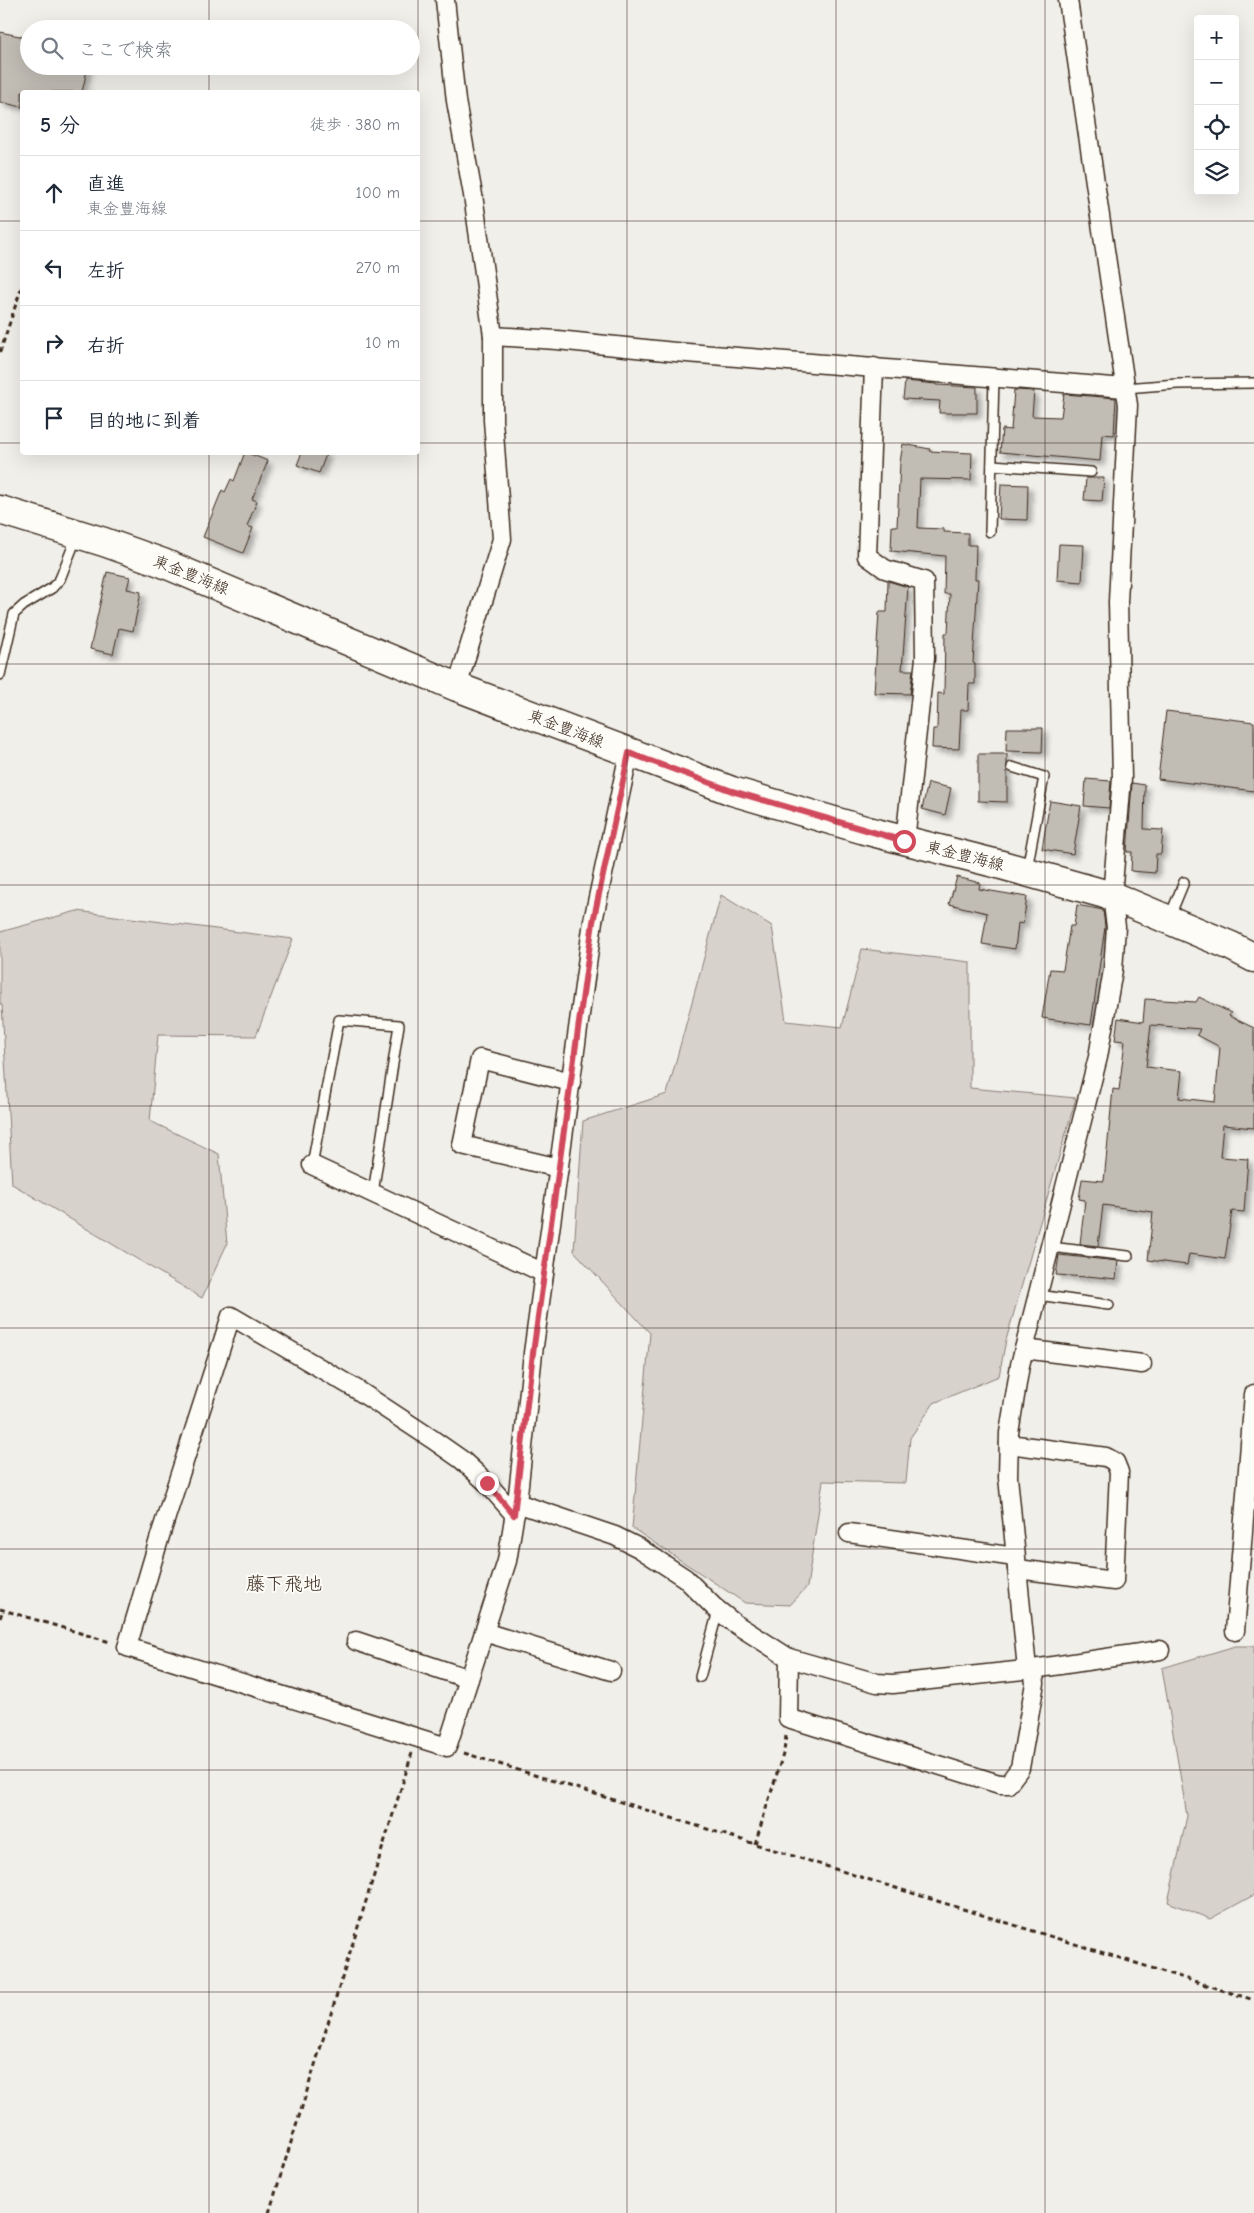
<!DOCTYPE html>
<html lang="ja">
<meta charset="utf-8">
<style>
:root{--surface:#fff;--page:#f2f2f3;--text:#1f2937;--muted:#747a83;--line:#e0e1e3}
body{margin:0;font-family:"Comic Neue","Klee One",sans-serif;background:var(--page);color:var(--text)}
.controls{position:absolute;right:15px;top:15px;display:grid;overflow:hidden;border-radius:5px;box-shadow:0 5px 20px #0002}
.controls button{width:45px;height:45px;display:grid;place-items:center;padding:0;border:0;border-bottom:1px solid var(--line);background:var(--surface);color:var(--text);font:25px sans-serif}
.stop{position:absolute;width:15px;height:15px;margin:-11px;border:4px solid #d1495b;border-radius:50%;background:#fff}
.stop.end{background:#d1495b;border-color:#fff;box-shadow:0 1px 5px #0008}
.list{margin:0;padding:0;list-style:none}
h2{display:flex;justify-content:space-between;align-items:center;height:65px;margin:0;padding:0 20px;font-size:21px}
h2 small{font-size:16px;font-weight:400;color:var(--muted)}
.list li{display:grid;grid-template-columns:32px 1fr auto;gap:15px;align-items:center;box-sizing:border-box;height:75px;padding:0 20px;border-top:1px solid var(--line)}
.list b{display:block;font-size:19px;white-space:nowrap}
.list p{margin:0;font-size:16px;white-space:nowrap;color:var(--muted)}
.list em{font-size:16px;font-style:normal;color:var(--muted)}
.icon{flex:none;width:28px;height:28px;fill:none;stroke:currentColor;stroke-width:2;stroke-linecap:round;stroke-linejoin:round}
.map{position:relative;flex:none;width:1254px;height:2213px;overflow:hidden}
.search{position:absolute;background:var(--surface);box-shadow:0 5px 20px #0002;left:20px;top:20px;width:400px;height:55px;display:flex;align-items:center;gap:12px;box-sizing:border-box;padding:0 18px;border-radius:28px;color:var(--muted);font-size:19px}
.panel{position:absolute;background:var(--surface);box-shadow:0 5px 20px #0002;left:20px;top:90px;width:400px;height:365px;border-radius:5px}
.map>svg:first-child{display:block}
</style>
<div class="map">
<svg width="1254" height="2213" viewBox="0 0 1254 2213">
<defs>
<filter id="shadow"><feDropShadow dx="4.5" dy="4.5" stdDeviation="2.5" flood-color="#0004"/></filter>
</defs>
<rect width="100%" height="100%" fill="#f1efea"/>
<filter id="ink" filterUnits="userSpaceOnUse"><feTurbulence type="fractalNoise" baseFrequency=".02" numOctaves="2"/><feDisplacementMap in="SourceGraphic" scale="10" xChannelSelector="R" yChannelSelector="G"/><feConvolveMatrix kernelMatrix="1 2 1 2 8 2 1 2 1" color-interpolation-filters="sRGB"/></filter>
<g filter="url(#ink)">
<g fill="#d7d2cc" stroke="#897e75">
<polygon points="721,895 772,926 786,1021 842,1027 862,949 970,962 970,1088 1076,1098 1006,1340 999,1376 934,1403 910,1438 906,1483 823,1481 807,1587 790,1605 745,1603 632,1528 650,1333 574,1251 583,1121 667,1094"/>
<polygon points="77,911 293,939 256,1036 158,1035 150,1121 219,1154 227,1244 202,1298 12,1184 2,1005 0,1004 0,932"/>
<polygon points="1235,1646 1254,1646 1254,1895 1210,1919 1168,1902 1187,1816 1162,1668"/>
</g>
<g fill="#c1bcb4" stroke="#3b2a1e" fill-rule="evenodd" filter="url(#shadow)">
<polygon points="0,32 29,38 29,66 88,66 82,92 22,92 22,107 0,102"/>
<polygon points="905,381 936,384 936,385 977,387 977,413 939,413 940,401 903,399"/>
<polygon points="1014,390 1034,391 1032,416 1061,417 1064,394 1116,398 1114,435 1102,434 1100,461 1000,452 1002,429 1011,430"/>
<polygon points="903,444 930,449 929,451 972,453 971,480 920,479 918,528 944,529 944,532 968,533 968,545 976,545 975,579 978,579 973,663 975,664 975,684 969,684 968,710 961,710 959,749 932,748 933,729 937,729 938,693 944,694 945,633 948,633 950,594 944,594 945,556 891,551 892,526 897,526 900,462"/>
<polygon points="245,452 268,461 252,499 257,501 247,526 253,528 243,553 203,537 222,490 225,492 231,479 234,481"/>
<polygon points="302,452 327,452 319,473 297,465"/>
<polygon points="1086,478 1104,478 1102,501 1084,500"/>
<polygon points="1001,484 1028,485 1027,520 999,519"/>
<polygon points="1059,544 1084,545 1082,582 1057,580"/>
<polygon points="107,572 130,577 127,589 141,592 133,631 119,628 113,654 90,649"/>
<polygon points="888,581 908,587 902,670 913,670 910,694 874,693 879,612 887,612"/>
<polygon points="1166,711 1254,722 1254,791 1158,779"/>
<polygon points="1007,728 1043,728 1042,752 1006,751"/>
<polygon points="978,754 1007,754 1007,802 978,801"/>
<polygon points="1086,779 1111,781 1109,808 1084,806"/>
<polygon points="928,783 951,788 945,815 922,809"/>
<polygon points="1132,783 1145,785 1144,829 1163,830 1161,854 1156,854 1155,873 1131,871 1132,852 1127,852"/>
<polygon points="1050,801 1081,806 1073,854 1042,849"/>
<polygon points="957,877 980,883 979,889 1027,897 1023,924 1018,923 1015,949 982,944 987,913 949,904"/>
<polygon points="1077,905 1103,910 1105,927 1091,1025 1042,1018 1050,969 1063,970 1070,926 1074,926"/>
<path d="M1199 997 1231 1013 1229 1016 1254 1028V1128L1223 1125 1220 1157 1248 1159 1244 1212 1232 1211 1225 1259 1189 1254 1187 1265 1148 1260 1153 1212 1103 1205 1098 1246 1080 1244 1085 1200 1079 1199 1082 1179 1104 1181 1113 1089 1119 1090 1125 1041 1115 1040 1118 1018 1143 1022 1145 999 1196 1002ZM1151 1025 1200 1029 1197 1035 1220 1047 1215 1102 1179 1098 1182 1071 1146 1067Z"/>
<polygon points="1059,1255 1118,1261 1116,1279 1087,1276 1086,1277 1056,1275"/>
</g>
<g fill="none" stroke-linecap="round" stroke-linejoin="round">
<g stroke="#3b2a1e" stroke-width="12">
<g id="lane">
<polyline points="1125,388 1177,384 1254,383"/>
<polyline points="992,465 1091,472"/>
<polyline points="990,532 994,377"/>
<polyline points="0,675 14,614 24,605 52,588 60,579 77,536"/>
<polyline points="1012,767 1044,777 1027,869"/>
<polyline points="1170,916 1184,882"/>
<polyline points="312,1165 339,1020 399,1025 373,1193"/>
<polyline points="1050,1247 1128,1256"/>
<polyline points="1038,1295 1109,1305"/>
<polyline points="700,1677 718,1611"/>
</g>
</g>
<g stroke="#3b2a1e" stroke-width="21">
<g id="street">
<polyline points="445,0 456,101 473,195 493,336 493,420 502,539 457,687"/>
<polyline points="493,336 557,340 675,352 1125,388"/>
<polyline points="874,367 867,556 885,569 924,581 925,658 905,841"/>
<polyline points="312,1165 544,1273"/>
<polyline points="559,1168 462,1145 480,1059 571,1082"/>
<polyline points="1024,1349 1142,1364"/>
<polyline points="1009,1444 1106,1457 1115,1462 1119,1472 1114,1581 1017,1569"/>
<polyline points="517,1503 615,1536 639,1548 685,1578 714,1607 734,1623 789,1658 877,1683 893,1684 1033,1669 1160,1650"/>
<polyline points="515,1515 487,1483 462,1460 432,1439 356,1389 231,1316 160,1536 127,1647 447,1747 507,1561 518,1494 533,1353 593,921 629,753"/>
<polyline points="849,1533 1015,1557"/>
<polyline points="1235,1631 1254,1394"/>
<polyline points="484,1632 611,1671"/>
<polyline points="356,1641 469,1679"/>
<polyline points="789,1658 788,1718 999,1784 1008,1784 1020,1768 1035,1683 1033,1669"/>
<polyline points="1027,1669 1008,1477 1009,1433 1020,1365 1098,1057 1113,970 1116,927 1112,896 1122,778 1118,602 1128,405 1068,0"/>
</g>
</g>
<g stroke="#3b2a1e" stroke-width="31">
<polyline id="primary" points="0,510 104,542 163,563 457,687 732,791 868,831 998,864 1112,896 1231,946 1254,958"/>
</g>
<g stroke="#3b2a1e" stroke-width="3" stroke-dasharray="5 4" stroke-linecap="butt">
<polyline points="0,352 22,286"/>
<polyline points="0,1609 110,1642"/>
<polyline points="0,1618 3,1610"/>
<polyline points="464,1753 1254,2000"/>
<polyline points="755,1844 784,1751 786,1736"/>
<polyline points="269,2213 412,1753"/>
</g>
<use href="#lane" stroke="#fdfcf7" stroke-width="9"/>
<use href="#street" stroke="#fdfcf7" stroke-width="18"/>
<use href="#primary" stroke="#fdfcf7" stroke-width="28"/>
</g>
</g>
<g fill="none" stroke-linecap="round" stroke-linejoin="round" filter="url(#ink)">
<polyline stroke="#d1495b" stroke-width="6" points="487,1483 514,1515 533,1353 593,922 629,753 732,791 904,841"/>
</g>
<path fill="none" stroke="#3b2a1e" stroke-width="1" stroke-opacity="0.55" d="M209 0V29M418 0V2213M627 0V2213M836 0V2213M1045 0V2213M209 66V92M0 221H22M418 221H1254M0 443H22M418 443H1254M209 452V2213M0 664H1254M0 885H1254M0 1106H1254M0 1328H1254M0 1549H1254M0 1770H1254M0 1992H1254"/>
<g text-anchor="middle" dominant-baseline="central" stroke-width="4" stroke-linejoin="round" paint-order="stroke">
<g font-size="16" fill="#3b2a1e" stroke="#fdfcf7">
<text transform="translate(191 575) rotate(22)">東金豊海線</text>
<text transform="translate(566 729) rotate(21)">東金豊海線</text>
<text transform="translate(965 856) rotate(14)">東金豊海線</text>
</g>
<g font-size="19" fill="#3b2a1e" stroke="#fdfcf7">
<text x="284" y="1584">藤下飛地</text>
</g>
</g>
</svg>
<div class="controls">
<button>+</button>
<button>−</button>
<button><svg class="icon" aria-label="locate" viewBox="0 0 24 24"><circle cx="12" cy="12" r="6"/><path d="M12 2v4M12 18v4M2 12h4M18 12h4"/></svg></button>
<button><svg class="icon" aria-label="layers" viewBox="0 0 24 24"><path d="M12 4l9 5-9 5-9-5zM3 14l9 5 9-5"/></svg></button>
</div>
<div class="stop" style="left:904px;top:841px"></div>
<div class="stop end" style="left:487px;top:1483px"></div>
<div class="search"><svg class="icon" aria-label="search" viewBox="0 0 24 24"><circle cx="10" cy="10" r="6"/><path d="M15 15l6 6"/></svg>ここで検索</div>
<section class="panel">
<h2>5 分<small>徒歩 · 380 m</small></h2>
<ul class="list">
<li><svg class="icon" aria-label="ahead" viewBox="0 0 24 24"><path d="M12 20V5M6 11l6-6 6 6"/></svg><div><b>直進</b><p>東金豊海線</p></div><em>100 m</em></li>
<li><svg class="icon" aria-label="left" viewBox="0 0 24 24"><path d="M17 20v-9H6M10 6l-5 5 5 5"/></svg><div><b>左折</b></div><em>270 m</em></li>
<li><svg class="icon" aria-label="right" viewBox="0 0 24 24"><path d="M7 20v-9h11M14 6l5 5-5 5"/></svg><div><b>右折</b></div><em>10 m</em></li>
<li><svg class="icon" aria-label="arrive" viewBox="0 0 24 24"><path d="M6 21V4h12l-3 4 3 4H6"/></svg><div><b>目的地に到着</b></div></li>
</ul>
</section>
</div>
